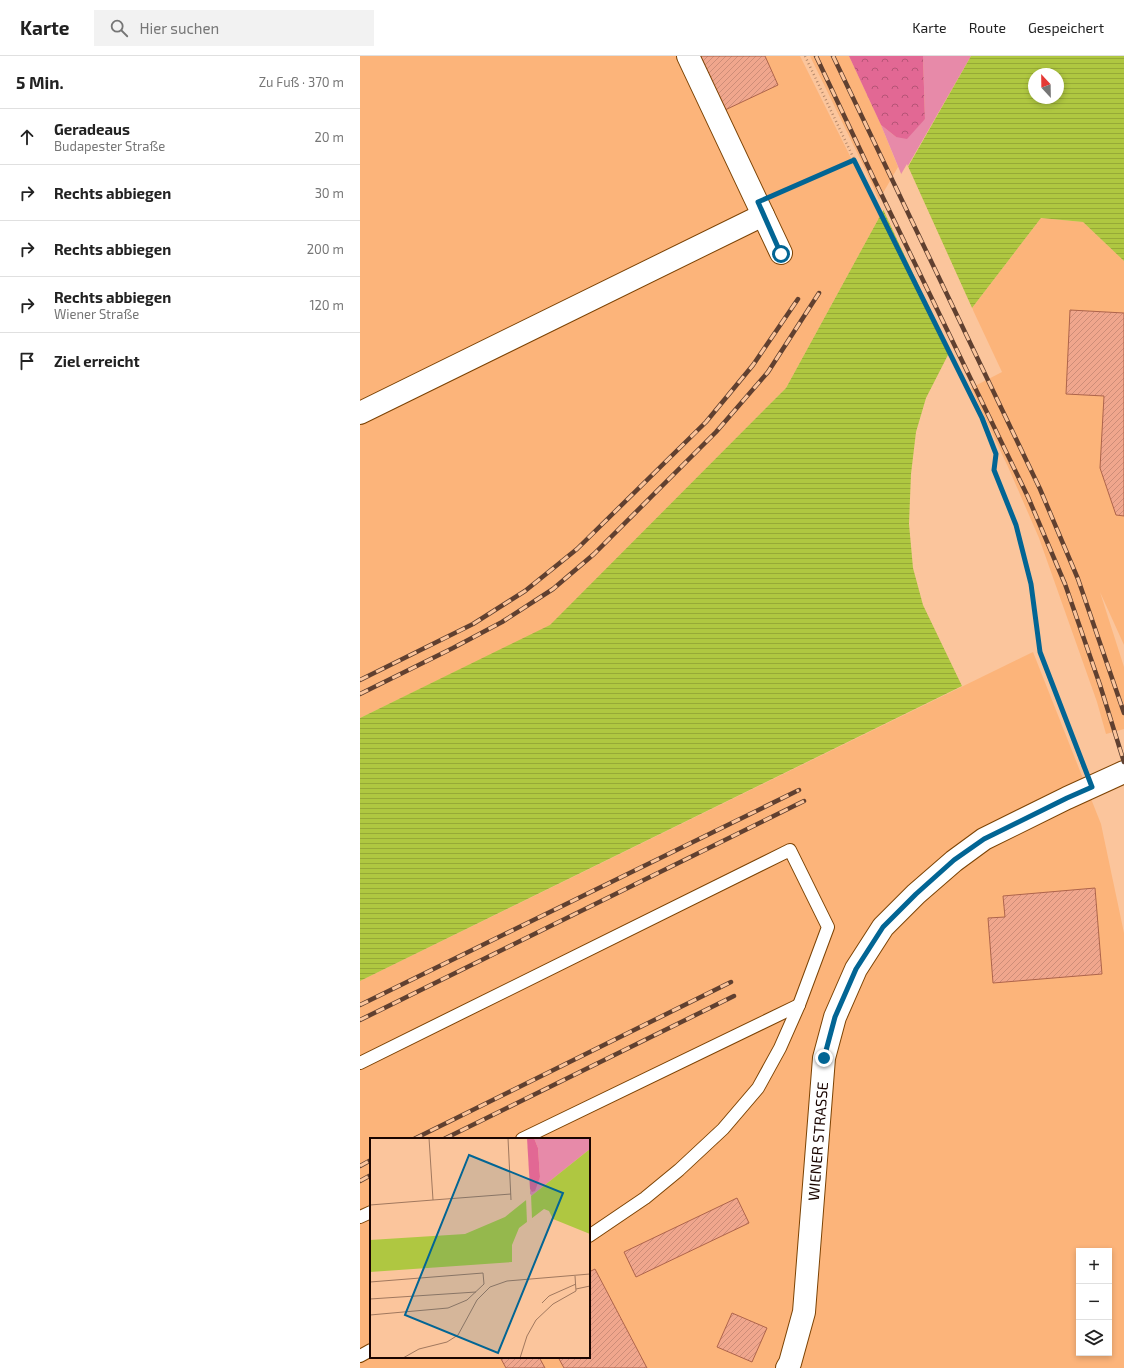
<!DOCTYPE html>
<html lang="de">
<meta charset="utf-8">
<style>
:root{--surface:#fff;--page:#f2f2f2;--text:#222;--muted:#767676;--line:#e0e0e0}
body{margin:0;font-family:"Exo 2",sans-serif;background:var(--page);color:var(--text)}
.controls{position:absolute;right:12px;bottom:12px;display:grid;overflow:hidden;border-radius:0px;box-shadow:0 2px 6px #0003}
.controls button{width:36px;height:36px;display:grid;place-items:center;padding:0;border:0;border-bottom:1px solid var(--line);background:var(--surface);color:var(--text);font:20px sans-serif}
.compass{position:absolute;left:668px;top:12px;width:36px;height:36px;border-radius:50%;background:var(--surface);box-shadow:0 2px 6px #0003;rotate:338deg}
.stop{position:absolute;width:12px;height:12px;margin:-9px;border:3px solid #026594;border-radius:50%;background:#fff}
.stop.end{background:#026594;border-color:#fff;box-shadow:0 1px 4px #0008}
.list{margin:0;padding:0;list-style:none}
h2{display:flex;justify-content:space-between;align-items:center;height:52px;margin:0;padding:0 16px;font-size:17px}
h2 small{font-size:13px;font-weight:400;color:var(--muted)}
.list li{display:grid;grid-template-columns:26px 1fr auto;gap:12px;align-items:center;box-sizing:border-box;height:56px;padding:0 16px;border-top:1px solid var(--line)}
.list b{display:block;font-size:15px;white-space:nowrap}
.list p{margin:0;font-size:13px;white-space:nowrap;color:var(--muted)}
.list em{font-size:13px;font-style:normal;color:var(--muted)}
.icon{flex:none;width:22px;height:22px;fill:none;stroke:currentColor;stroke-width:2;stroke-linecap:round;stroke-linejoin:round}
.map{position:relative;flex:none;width:764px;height:1312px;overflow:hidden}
header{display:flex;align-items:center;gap:24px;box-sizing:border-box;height:56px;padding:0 20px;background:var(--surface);border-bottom:1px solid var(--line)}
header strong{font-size:19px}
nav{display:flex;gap:22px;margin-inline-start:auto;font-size:14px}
.search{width:280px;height:36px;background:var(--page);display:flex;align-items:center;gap:10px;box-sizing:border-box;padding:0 14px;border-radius:0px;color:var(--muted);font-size:15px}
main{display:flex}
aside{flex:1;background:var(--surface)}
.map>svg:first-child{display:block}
</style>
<header>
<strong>Karte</strong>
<div class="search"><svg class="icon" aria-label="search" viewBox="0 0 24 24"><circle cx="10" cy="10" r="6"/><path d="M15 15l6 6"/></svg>Hier suchen</div>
<nav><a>Karte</a><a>Route</a><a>Gespeichert</a></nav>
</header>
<main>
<aside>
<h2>5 Min.<small>Zu Fuß · 370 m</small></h2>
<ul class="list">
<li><svg class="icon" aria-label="ahead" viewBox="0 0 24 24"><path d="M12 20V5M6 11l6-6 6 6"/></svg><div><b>Geradeaus</b><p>Budapester Straße</p></div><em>20 m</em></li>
<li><svg class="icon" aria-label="right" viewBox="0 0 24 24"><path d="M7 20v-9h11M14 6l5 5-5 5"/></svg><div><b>Rechts abbiegen</b></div><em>30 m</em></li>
<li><svg class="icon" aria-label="right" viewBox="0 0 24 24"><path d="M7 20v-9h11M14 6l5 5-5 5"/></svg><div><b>Rechts abbiegen</b></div><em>200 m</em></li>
<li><svg class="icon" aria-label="right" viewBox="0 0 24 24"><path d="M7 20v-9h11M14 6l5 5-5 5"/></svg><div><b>Rechts abbiegen</b><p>Wiener Straße</p></div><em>120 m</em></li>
<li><svg class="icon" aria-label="arrive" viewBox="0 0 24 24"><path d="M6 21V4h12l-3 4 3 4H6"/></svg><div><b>Ziel erreicht</b></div></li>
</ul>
</aside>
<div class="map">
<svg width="764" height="1312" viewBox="0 0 764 1312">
<defs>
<pattern id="forest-crowns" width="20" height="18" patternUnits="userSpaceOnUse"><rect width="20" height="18" fill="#e26894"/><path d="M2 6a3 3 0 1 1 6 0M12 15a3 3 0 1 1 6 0" fill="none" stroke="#b65476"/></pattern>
<pattern id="water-rules" width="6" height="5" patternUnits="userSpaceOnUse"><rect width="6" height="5" fill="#afc741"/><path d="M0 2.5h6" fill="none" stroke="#96a937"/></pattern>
<pattern id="building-hatch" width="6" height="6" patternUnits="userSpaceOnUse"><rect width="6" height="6" fill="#f0a68d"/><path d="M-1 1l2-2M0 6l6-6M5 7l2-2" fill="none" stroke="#cd8d78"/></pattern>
</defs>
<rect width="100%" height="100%" fill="#fbc59c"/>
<g fill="#fcb47a" fill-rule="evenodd">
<polygon points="0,0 440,0 520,160 426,332 190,570 0,662"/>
<polygon points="450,0 489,0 521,69 538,111 519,144 508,119"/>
<polygon points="681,162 723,166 764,205 764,589 740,536 764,611 764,673 746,678 737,646 679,482 649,413 611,332 642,316 612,252"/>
<path d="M673 596 741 768 764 877V1312H0V925ZM11 1083H229V1301H11ZM719 1195H749V1297H719Z"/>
</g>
<polygon fill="#e78aa9" points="563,0 611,0 542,120 521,69 536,81 565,63"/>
<polygon fill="url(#forest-crowns)" points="489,0 563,0 565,63 547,83 536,81 521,69"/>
<path fill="url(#water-rules)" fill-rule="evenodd" d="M611 0H764V205L723 166 681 162 612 252 566 342 556 376 551 418 549 468 553 512 563 549 602 630 0 925V662L190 569 426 332 520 160ZM674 18H698V42H674Z"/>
<polygon fill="#fbc59c" points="547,108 613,254 591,297 582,280 522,151"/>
<g fill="url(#building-hatch)" stroke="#ae644b">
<polygon points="339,0 405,0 418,29 365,54"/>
<polygon points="710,254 764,257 764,460 756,459 740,412 744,340 706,338"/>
<polygon points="735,832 742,918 633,927 628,862 645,861 643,840"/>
<polygon points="377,1142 389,1167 276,1221 264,1196"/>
<polygon points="235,1213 287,1312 204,1312 198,1301 229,1301 229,1216"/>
<polygon points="372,1257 407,1272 392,1306 357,1291"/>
<polygon points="140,1301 179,1301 185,1312 146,1312"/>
</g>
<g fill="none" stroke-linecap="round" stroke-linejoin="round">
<g stroke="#7c4304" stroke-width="14">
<g id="lane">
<polyline points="0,1007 430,794 468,871 439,949 420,992 398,1032 363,1073 319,1114 285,1142 229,1180"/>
<polyline points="162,1083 439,949"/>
<polyline points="0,1161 11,1156"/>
<polyline points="0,1300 11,1294"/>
</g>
</g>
<g stroke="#7c4304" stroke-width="24">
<g id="street">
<polyline points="328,0 421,197"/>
<polyline points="0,357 403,159"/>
<path id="s1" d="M427 1312 430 1307 444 1256 464 1002 475 961 496 913 523 871 556 838 594 805 624 783 707 742 764 716"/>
</g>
</g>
<g stroke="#b5896b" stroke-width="2.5" stroke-dasharray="1 3" stroke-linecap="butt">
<polyline points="445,0 503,122 622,362 636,397 634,414 656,469 671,528 680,596 723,711"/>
<polyline points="416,138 494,104"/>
</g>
<use href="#lane" stroke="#fff" stroke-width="12"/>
<use href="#street" stroke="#fff" stroke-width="22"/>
<g stroke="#604030" stroke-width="4.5">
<g id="rail">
<polyline points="456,0 513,121 668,441 705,528 740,629 764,706"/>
<polyline points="473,0 680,433 718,523 764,657"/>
<polyline points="0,624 113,568 165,535 217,493 346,366 393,309 438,243"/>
<polyline points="0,638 93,592 142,566 193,533 234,498 356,376 408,316 459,237"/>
<polyline points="0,949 439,734"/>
<polyline points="0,964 444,745"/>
<polyline points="54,1083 371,926"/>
<polyline points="84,1083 374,940"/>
<polyline points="0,1110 11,1104"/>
<polyline points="0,1125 11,1119"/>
</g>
</g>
<use href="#rail" stroke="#fbc59c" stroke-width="3" stroke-dasharray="9" stroke-linecap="butt"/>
</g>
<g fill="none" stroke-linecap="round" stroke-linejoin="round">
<polyline stroke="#026594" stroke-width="5" points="421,198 398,146 494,104 622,362 636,398 634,414 656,469 671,528 680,596 732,731 707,742 624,783 594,804 556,838 523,871 496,913 475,961 464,1002"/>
</g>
<g text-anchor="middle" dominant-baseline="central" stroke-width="3" stroke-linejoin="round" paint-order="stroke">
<g font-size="15" fill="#1a0500" stroke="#fbc59c">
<text stroke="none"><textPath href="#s1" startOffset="230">WIENER STRASSE</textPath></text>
</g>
</g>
<g transform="translate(10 1082)">
<rect width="220" height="220" fill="#fbc59c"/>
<path d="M164 0H220V11L160 59V51L161 53 170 39 168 10Z" fill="#e78aa9"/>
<path d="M157 0H164L168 10 170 39 165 53 162 54 160 51Z" fill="#e26894"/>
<path d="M220 11V96L183 81 179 73 174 71 149 90 142 107V124L0 134V102L95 96 135 79Z" fill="#afc741"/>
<path d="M161 56 162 81 157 85 156 60Z" fill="#fbc59c"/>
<path fill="none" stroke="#a1785e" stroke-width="1" d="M138 0 141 62M63 62 141 56M0 67 63 62 59 0M0 144 113 135 114 146 97 162 78 170 0 177M206 151 220 148M0 161 106 154M172 165 179 158 206 146M33 220 49 211 77 204 88 197 107 162 120 149 137 143 220 136M150 220 157 198 166 182 183 166 206 153 205 138"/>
<path fill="#026594" fill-opacity="0.15" stroke="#026594" stroke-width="2" d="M99 17 193 55 128 215 35 177Z"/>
<rect width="220" height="220" fill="none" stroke="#1a0500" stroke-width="2"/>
</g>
</svg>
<div class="controls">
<button>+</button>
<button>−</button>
<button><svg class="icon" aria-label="layers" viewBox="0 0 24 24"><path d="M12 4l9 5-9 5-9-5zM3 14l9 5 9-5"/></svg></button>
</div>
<svg class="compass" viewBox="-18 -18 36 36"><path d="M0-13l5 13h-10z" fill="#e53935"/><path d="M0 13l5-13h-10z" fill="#767676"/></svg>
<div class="stop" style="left:421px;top:198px"></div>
<div class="stop end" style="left:464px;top:1002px"></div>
</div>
</main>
